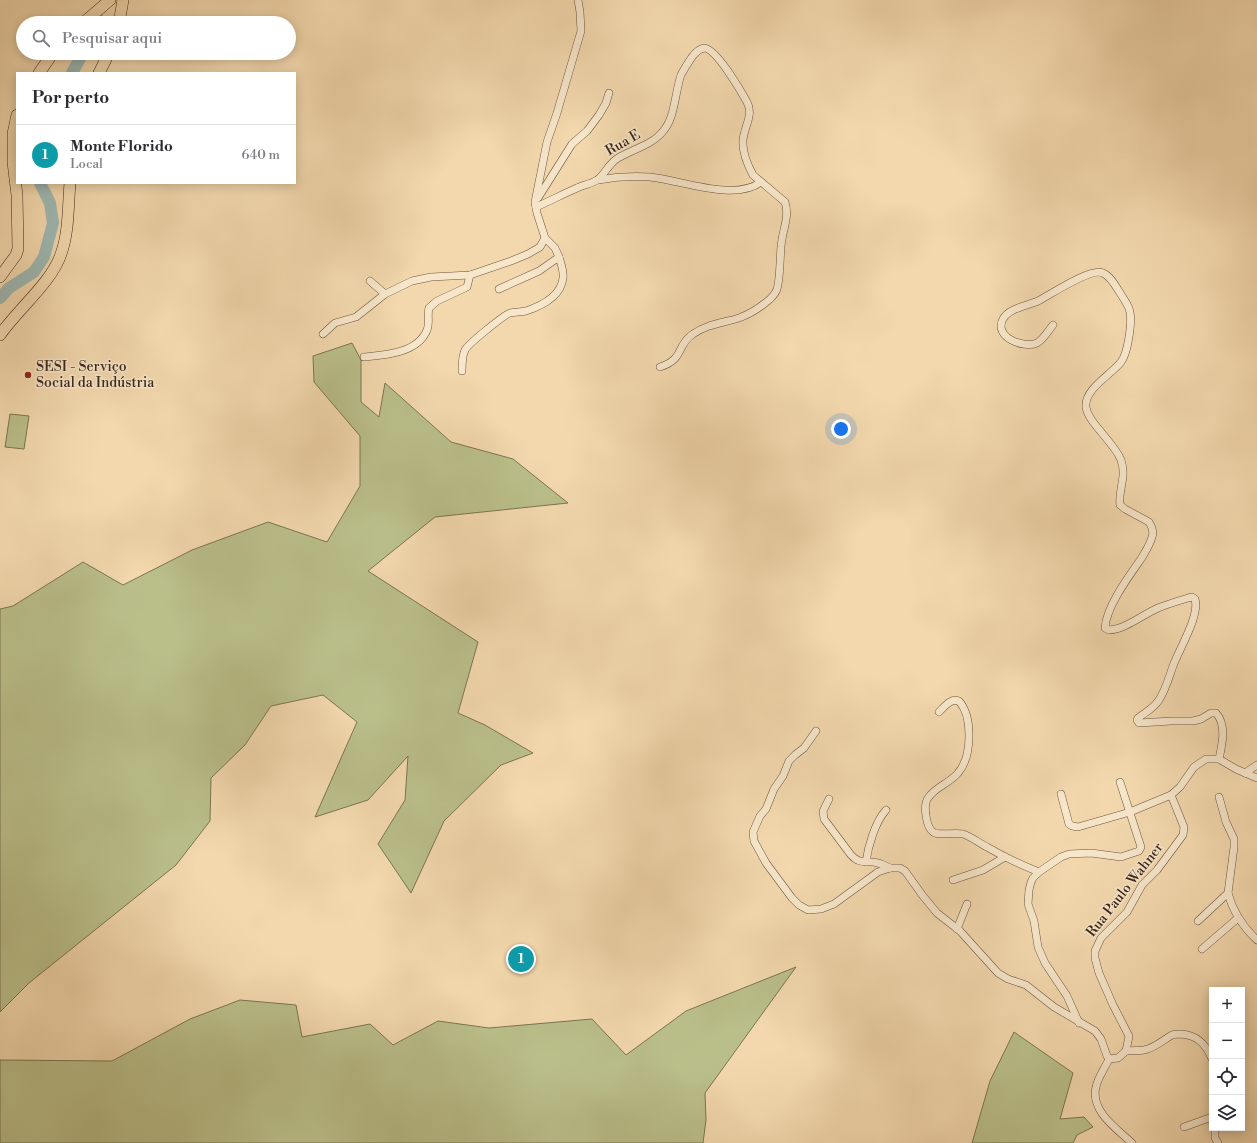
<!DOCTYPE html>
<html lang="pt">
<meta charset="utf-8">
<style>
:root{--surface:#fff;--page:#f2f2f3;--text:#2b2b33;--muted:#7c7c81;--line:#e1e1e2;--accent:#8f2418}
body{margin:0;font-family:"Libre Bodoni",serif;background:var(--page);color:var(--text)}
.controls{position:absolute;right:12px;bottom:12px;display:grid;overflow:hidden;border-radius:0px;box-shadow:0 2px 10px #0003}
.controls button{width:36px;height:36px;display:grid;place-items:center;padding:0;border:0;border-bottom:1px solid var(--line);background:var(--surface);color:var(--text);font:20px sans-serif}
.you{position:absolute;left:841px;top:429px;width:14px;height:14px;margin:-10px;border:3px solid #fff;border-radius:50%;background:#1a73e8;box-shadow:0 0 0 6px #1a73e833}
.badge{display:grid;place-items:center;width:26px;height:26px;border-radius:50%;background:var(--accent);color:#fff;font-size:13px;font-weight:700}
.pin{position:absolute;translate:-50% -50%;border:2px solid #fff;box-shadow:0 1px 4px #0006}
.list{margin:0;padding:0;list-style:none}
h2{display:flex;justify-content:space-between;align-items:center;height:52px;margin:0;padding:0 16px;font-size:17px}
h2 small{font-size:13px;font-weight:400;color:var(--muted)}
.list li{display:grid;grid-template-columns:26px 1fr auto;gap:12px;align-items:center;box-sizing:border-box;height:60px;padding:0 16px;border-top:1px solid var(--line)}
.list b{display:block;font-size:15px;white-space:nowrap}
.list p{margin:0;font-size:13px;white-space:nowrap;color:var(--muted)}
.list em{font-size:13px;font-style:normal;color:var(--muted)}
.icon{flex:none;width:22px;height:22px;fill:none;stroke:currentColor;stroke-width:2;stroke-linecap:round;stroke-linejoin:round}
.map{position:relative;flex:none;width:1257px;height:1143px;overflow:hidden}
.search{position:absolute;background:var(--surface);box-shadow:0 2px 10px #0003;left:16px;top:16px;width:280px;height:44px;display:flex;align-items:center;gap:10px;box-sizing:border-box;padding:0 14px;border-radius:22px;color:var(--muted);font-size:15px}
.panel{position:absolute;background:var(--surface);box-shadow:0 2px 10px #0003;left:16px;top:72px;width:280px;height:112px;border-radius:0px}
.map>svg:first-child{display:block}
</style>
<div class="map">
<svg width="1257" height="1143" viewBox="0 0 1257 1143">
<rect width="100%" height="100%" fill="#f3d8ad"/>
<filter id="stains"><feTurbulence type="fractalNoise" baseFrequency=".005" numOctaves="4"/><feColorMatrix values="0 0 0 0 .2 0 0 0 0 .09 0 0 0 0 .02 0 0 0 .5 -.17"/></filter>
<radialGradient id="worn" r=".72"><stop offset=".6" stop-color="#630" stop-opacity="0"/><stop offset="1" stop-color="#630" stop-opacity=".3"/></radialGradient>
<g fill="#babf8a" stroke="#7c7453">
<polygon points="352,343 361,360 361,402 379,417 385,383 451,442 513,459 568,503 435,517 368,571 478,642 458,713 485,725 533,753 501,765 444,821 411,893 378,844 405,800 408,756 368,800 315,817 357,722 323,695 271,706 245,745 211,778 210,821 176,865 29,983 0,1012 0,609 13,606 83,562 123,585 192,550 268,522 327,542 360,486 360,436 314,382 313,356"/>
<polygon points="10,414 29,416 24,449 5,447"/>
<polygon points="796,967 705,1093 706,1120 703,1143 0,1143 0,1060 112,1061 190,1019 240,1000 296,1005 302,1037 370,1024 393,1045 438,1021 489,1028 592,1019 626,1055 686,1011"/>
<polygon points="1014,1032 1073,1073 1060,1119 1084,1117 1093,1127 1077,1135 1073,1143 972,1143 990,1081"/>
</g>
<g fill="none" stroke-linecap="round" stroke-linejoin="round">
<g stroke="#9eb8b3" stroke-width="12">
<polyline points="97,23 99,20"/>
<polyline points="72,73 83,53"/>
<polyline points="0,298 9,288 34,272 44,257 53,223 50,203 40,183"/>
</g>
<g stroke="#6a5440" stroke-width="8">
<g id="minor">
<path d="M598 180C615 177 633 176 650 177 681 180 734 202 761 182"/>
<polyline points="538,198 572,144 587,131 599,115 606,103 609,93"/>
<path d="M536 207C550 201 563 194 577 188 583 185 591 184 597 180 604 176 608 164 618 158 633 149 653 145 664 130 675 117 675 92 681 75 684 69 688 63 692 57 695 53 699 49 704 48 716 48 741 91 747 102 754 115 744 127 743 140 742 152 747 164 753 175L785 202C790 217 782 231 781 247 780 258 780 280 777 289 776 293 773 296 770 299 761 307 750 314 739 318 723 323 707 324 693 334 676 345 685 359 660 367"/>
<polyline points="370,281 385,294"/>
<polyline points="499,289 539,271 559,257 555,248 545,238"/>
<path d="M1053 325C1048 331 1044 339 1037 343 1024 349 993 337 1003 319 1009 308 1027 306 1038 301 1050 295 1091 267 1103 273 1112 277 1117 289 1122 296 1125 301 1129 306 1130 312 1132 323 1128 353 1121 362 1112 374 1084 389 1086 407 1088 423 1114 442 1121 460 1127 477 1118 490 1120 505L1125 509 1149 522C1152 527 1154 532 1152 537 1150 545 1145 552 1141 559 1129 576 1106 607 1105 628L1109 630C1126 629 1142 615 1158 608 1168 604 1178 601 1188 598L1192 597 1195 599C1200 616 1179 649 1173 666 1169 677 1166 689 1159 700 1154 708 1146 712 1138 718L1137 720 1139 723 1171 721H1193L1201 719 1211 713H1216C1227 725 1222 745 1219 759"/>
<polyline points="323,334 335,323 356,317 385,294 412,281 431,277 470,275 511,261 528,254 540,247 545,238 537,213 535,202 547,142 557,113 581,31 580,12 578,0"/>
<path d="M364 357C385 355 418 353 427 330 430 323 427 315 429 308L437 301 467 287 470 275"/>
<path d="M462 371C462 364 462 356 465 350 468 344 504 315 510 313 515 312 521 312 526 311 541 306 561 296 563 278 564 271 561 264 559 257"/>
<path d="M939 712C945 706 951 698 959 701 973 717 972 757 958 773 950 783 935 787 928 798 923 805 926 827 933 832 937 836 955 832 963 834 972 837 979 843 987 847 1004 857 1021 865 1039 872L1061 857 1069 854 1091 853 1121 857 1139 851 1141 847 1120 782"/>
<polyline points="816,731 804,748 795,755 789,761 783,776 774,789 766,809 760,816 753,832 754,841 766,863 792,898 799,905 808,910 821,909 834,904 878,872 890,868 900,868 905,871 923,896 937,913 960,931 998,973 1008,979 1026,985 1054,1007 1095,1031 1101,1039 1107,1056 1109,1059"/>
<polyline points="1245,773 1257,765"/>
<polyline points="1061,794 1069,824 1072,826 1078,827 1130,812 1171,795 1180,787 1194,767 1206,759 1219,759 1236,769 1257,778"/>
<path d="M829 799 823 811 824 819 851 855C860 865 866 860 878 863 882 864 886 866 890 868"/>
<path d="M866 862C868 847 875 822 886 810"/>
<polyline points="1039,872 1033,878 1031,882 1029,890 1028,904 1034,921 1038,947 1045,963 1067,996 1079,1023"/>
<polyline points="953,880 983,870 1005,857"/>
<path d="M1228 893C1233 912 1243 927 1257 940"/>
<polyline points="1198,921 1228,893 1234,847 1234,839 1226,822 1219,797"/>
<polyline points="957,929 967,904"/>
<polyline points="1202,949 1238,918"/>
<path d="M1126 1051C1132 1050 1139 1051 1144 1050 1155 1048 1163 1040 1172 1035 1174 1034 1178 1034 1181 1034 1197 1035 1206 1044 1212 1059"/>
<polyline points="1109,1059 1118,1058 1126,1051 1129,1036 1113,1005 1099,973 1095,958 1095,951 1101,938 1127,912 1142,885 1157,870 1183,835 1184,827 1171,795"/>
<path d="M1109 1059C1105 1068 1098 1077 1096 1087 1090 1111 1117 1129 1132 1143"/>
<polyline points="1184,1127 1212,1117"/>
<polyline points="1215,1128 1215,1138 1218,1143"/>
</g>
</g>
<g stroke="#3d281c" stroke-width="12">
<g id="primary">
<polyline points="83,23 110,0"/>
<polyline points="119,23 123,0"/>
<polyline points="39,73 53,53"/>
<polyline points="99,73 109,53"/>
<polyline points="0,277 16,255 18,249 17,195 13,162 13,134 17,115"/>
<path d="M0 335C18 309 52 282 61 254 69 232 68 206 70 183"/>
</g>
</g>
<use href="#minor" stroke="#f7e6ca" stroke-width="7"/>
<use href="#primary" stroke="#f3d8ad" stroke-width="11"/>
</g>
<circle fill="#8f2418" stroke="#f7e6ca" stroke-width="1.5" cx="28" cy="375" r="4"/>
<g text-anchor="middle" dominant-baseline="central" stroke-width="3" stroke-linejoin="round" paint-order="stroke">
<g font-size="14" fill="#3d281c" stroke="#f7e6ca">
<text transform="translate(623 143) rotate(-30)">Rua E</text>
<text transform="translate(1125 890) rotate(-52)">Rua Paulo Wahner</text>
</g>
<g font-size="14" fill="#3d281c" stroke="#f7e6ca" text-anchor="start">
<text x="36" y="367">SESI - Serviço<tspan x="36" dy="16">Social da Indústria</tspan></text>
</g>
</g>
<rect width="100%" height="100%" filter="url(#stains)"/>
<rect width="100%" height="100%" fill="url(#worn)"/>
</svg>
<div class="controls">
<button>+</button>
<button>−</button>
<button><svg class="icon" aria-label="locate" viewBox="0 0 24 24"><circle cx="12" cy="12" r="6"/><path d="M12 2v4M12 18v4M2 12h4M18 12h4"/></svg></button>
<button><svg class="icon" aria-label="layers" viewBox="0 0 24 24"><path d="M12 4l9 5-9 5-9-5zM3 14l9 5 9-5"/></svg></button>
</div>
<div class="you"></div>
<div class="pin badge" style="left:521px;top:959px;background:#0f9aa8">1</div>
<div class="search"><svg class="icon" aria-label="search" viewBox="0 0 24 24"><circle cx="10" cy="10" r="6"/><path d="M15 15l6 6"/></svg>Pesquisar aqui</div>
<section class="panel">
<h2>Por perto<small></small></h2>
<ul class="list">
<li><span class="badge" style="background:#0f9aa8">1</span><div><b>Monte Florido</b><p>Local</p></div><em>640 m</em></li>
</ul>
</section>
</div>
